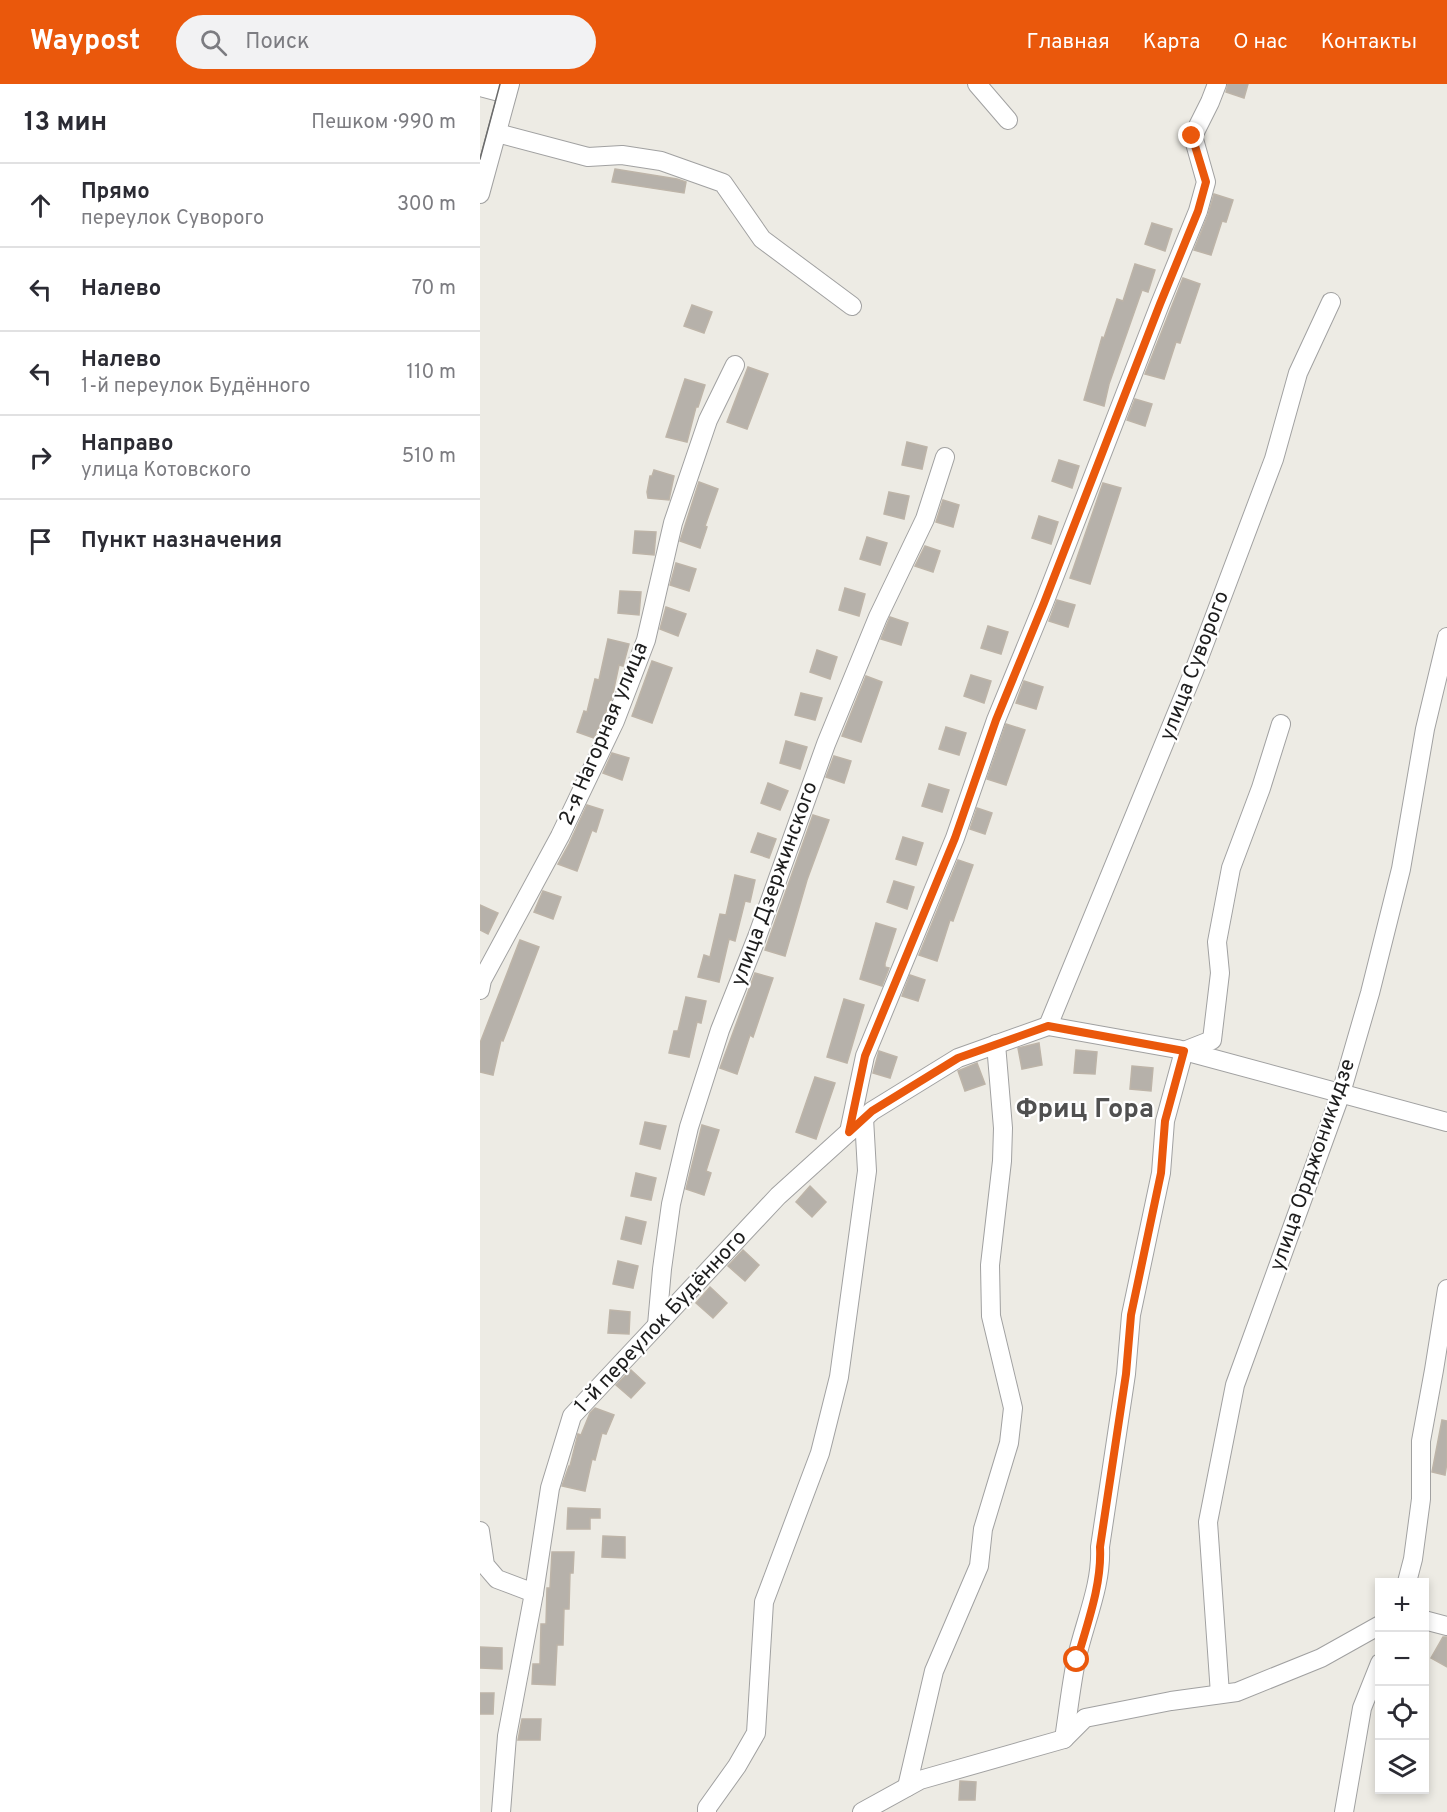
<!DOCTYPE html>
<html lang="ru">
<meta charset="utf-8">
<style>
:root{--surface:#fff;--page:#f2f2f3;--text:#2b2b33;--muted:#7c7c81;--line:#e1e1e2;--accent:#ea580c}
body{margin:0;font-family:Overpass,sans-serif;background:var(--page);color:var(--text)}
.controls{position:absolute;right:18px;bottom:18px;display:grid;overflow:hidden;border-radius:0px;box-shadow:0 3px 9px #0003}
.controls button{width:54px;height:54px;display:grid;place-items:center;padding:0;border:0;border-bottom:2px solid var(--line);background:var(--surface);color:var(--text);font:30px sans-serif}
.stop{position:absolute;width:18px;height:18px;margin:-14px;border:4px solid #ea580c;border-radius:50%;background:#fff}
.stop.end{background:#ea580c;border-color:#fff;box-shadow:0 2px 6px #0008}
.list{margin:0;padding:0;list-style:none}
h2{display:flex;justify-content:space-between;align-items:center;height:78px;margin:0;padding:0 24px;font-size:26px}
h2 small{font-size:20px;font-weight:400;color:var(--muted)}
.list li{display:grid;grid-template-columns:39px 1fr auto;gap:18px;align-items:center;box-sizing:border-box;height:84px;padding:0 24px;border-top:2px solid var(--line)}
.list b{display:block;font-size:22px;white-space:nowrap}
.list p{margin:0;font-size:20px;white-space:nowrap;color:var(--muted)}
.list em{font-size:20px;font-style:normal;color:var(--muted)}
.icon{flex:none;width:33px;height:33px;fill:none;stroke:currentColor;stroke-width:2;stroke-linecap:round;stroke-linejoin:round}
.map{position:relative;flex:none;width:967px;height:1728px;overflow:hidden}
header{display:flex;align-items:center;gap:36px;box-sizing:border-box;height:84px;padding:0 30px;background:var(--accent);color:#fff}
header strong{font-size:28px}
nav{display:flex;gap:33px;margin-inline-start:auto;font-size:21px}
.search{width:420px;height:54px;background:var(--page);display:flex;align-items:center;gap:15px;box-sizing:border-box;padding:0 21px;border-radius:33px;color:var(--muted);font-size:22px}
main{display:flex}
aside{flex:1;background:var(--surface)}
.map>svg:first-child{display:block}
</style>
<header>
<strong>Waypost</strong>
<div class="search"><svg class="icon" aria-label="search" viewBox="0 0 24 24"><circle cx="10" cy="10" r="6"/><path d="M15 15l6 6"/></svg>Поиск</div>
<nav><a>Главная</a><a>Карта</a><a>О нас</a><a>Контакты</a></nav>
</header>
<main>
<aside>
<h2>13 мин<small>Пешком · 990 m</small></h2>
<ul class="list">
<li><svg class="icon" aria-label="ahead" viewBox="0 0 24 24"><path d="M12 20V5M6 11l6-6 6 6"/></svg><div><b>Прямо</b><p>переулок Суворого</p></div><em>300 m</em></li>
<li><svg class="icon" aria-label="left" viewBox="0 0 24 24"><path d="M17 20v-9H6M10 6l-5 5 5 5"/></svg><div><b>Налево</b></div><em>70 m</em></li>
<li><svg class="icon" aria-label="left" viewBox="0 0 24 24"><path d="M17 20v-9H6M10 6l-5 5 5 5"/></svg><div><b>Налево</b><p>1-й переулок Будённого</p></div><em>110 m</em></li>
<li><svg class="icon" aria-label="right" viewBox="0 0 24 24"><path d="M7 20v-9h11M14 6l5 5-5 5"/></svg><div><b>Направо</b><p>улица Котовского</p></div><em>510 m</em></li>
<li><svg class="icon" aria-label="arrive" viewBox="0 0 24 24"><path d="M6 21V4h12l-3 4 3 4H6"/></svg><div><b>Пункт назначения</b></div></li>
</ul>
</aside>
<div class="map">
<svg width="967" height="1728" viewBox="0 0 967 1728">
<rect width="100%" height="100%" fill="#edebe4"/>
<g fill="#b6b1aa" stroke="#bdb4a8" stroke-width="1.5">
<polygon points="748,0 768,0 764,14 746,8"/>
<polygon points="135,85 197,95 206,98 204,109 132,98"/>
<polygon points="734,110 753,116 746,138 742,137 731,171 714,166 728,131"/>
<polygon points="672,139 692,145 685,167 665,160"/>
<polygon points="655,180 675,186 668,208 662,206 629,300 624,322 604,316 622,253 624,254 637,215 643,217"/>
<polygon points="703,194 720,200 700,259 696,258 684,295 665,290"/>
<polygon points="212,221 232,228 224,249 204,242"/>
<polygon points="268,283 288,290 267,345 247,338"/>
<polygon points="205,295 225,301 218,323 216,323 207,358 186,353"/>
<polygon points="655,315 672,320 665,342 647,336"/>
<polygon points="427,358 447,363 442,385 422,381"/>
<polygon points="579,376 599,382 592,404 572,397"/>
<polygon points="174,386 194,392 189,416 168,414 167,408 170,392 172,392"/>
<polygon points="219,398 238,405 225,442 227,443 220,464 200,457"/>
<polygon points="623,399 641,404 610,500 590,494"/>
<polygon points="409,408 429,412 424,435 404,430"/>
<polygon points="463,416 479,421 473,443 456,438"/>
<polygon points="559,432 578,438 571,460 552,454"/>
<polygon points="155,447 176,448 174,471 153,469"/>
<polygon points="387,453 407,459 400,481 380,475"/>
<polygon points="445,462 460,467 453,488 435,482"/>
<polygon points="196,479 216,485 209,507 190,501"/>
<polygon points="365,504 385,510 379,532 359,526"/>
<polygon points="140,507 161,508 159,531 138,529"/>
<polygon points="577,516 595,521 588,543 569,537"/>
<polygon points="186,523 206,530 198,552 180,545"/>
<polygon points="410,533 428,539 421,561 401,555"/>
<polygon points="508,542 528,548 521,570 501,564"/>
<polygon points="128,555 149,560 143,582 139,581 132,614 114,654 97,648 104,627 107,628 115,595 119,596"/>
<polygon points="337,566 357,573 350,595 330,588"/>
<polygon points="172,577 192,584 172,639 152,632"/>
<polygon points="491,591 511,597 504,619 484,612"/>
<polygon points="386,592 402,598 381,658 362,652"/>
<polygon points="544,597 563,603 556,625 536,619"/>
<polygon points="321,609 342,614 335,636 315,631"/>
<polygon points="526,640 545,646 526,701 507,695"/>
<polygon points="466,643 486,649 479,671 459,665"/>
<polygon points="306,657 327,663 320,685 300,679"/>
<polygon points="132,669 149,674 142,696 123,689"/>
<polygon points="354,672 371,677 364,699 346,693"/>
<polygon points="288,699 308,707 300,726 281,719"/>
<polygon points="449,700 469,706 462,728 442,722"/>
<polygon points="107,721 123,726 116,748 112,746 97,787 78,780 89,760"/>
<polygon points="497,724 512,729 505,750 490,745"/>
<polygon points="333,731 349,736 327,796 305,872 285,866"/>
<polygon points="278,749 296,755 289,774 271,768"/>
<polygon points="423,753 443,759 436,781 416,775"/>
<polygon points="478,776 493,781 473,837 470,836 457,877 439,871"/>
<polygon points="255,791 275,796 270,818 265,817 255,857 249,855 239,898 218,893 224,871 230,873 240,830 246,831"/>
<polygon points="414,797 434,803 427,825 407,818"/>
<polygon points="63,807 81,813 73,835 54,828"/>
<polygon points="0,821 18,829 8,850 0,846"/>
<polygon points="396,839 416,845 405,879 405,883 409,884 402,902 380,895"/>
<polygon points="40,856 59,863 23,957 21,956 13,991 0,988 0,959"/>
<polygon points="275,889 293,894 273,953 270,951 257,990 240,984"/>
<polygon points="430,891 445,896 438,917 422,912"/>
<polygon points="206,913 226,917 221,939 217,938 209,973 189,969 194,947 198,947"/>
<polygon points="364,915 384,921 367,979 347,973"/>
<polygon points="559,959 562,981 542,985 538,964"/>
<polygon points="596,966 617,968 615,990 594,989"/>
<polygon points="399,967 417,973 410,994 393,989"/>
<polygon points="497,979 505,1000 485,1007 478,987"/>
<polygon points="652,982 673,984 671,1007 650,1005"/>
<polygon points="335,993 355,999 336,1055 316,1048"/>
<polygon points="165,1038 186,1042 180,1065 160,1060"/>
<polygon points="222,1041 239,1046 226,1087 231,1089 224,1111 206,1105"/>
<polygon points="156,1089 176,1094 171,1116 151,1112"/>
<polygon points="330,1102 346,1118 332,1133 316,1118"/>
<polygon points="146,1133 166,1138 161,1160 141,1155"/>
<polygon points="263,1166 279,1181 265,1197 248,1182"/>
<polygon points="138,1177 158,1182 153,1204 133,1200"/>
<polygon points="230,1203 247,1219 233,1234 216,1219"/>
<polygon points="130,1226 150,1228 149,1250 128,1249"/>
<polygon points="151,1286 165,1299 151,1314 136,1301"/>
<polygon points="115,1324 134,1331 126,1350 122,1349 115,1376 112,1375 105,1407 82,1402 89,1382 90,1382 98,1350 101,1351 110,1329"/>
<polygon points="962,1336 967,1337 967,1378 965,1391 952,1388"/>
<polygon points="88,1424 120,1425 120,1434 110,1434 110,1445 87,1445"/>
<polygon points="123,1452 145,1453 145,1474 122,1473"/>
<polygon points="72,1468 94,1468 93,1489 90,1489 89,1525 84,1525 83,1561 77,1561 75,1601 52,1600 53,1580 60,1580 61,1540 66,1540 67,1504 70,1504"/>
<polygon points="963,1553 967,1553 967,1583 951,1574"/>
<polygon points="0,1563 22,1564 22,1585 0,1584"/>
<polygon points="0,1609 14,1609 13,1630 0,1630"/>
<polygon points="42,1635 61,1635 60,1656 38,1656"/>
<polygon points="480,1697 496,1698 495,1716 479,1716"/>
</g>
<g fill="none" stroke-linecap="round" stroke-linejoin="round">
<g stroke="#a1a1a1" stroke-width="20">
<g id="minor">
<polyline points="497,0 528,36"/>
<polyline points="0,3 27,10"/>
<polyline points="17,49 108,73 142,71 181,77 243,99 282,155 372,222"/>
<polyline points="0,110 30,0"/>
<polyline points="0,906 2,896 80,752 135,637 166,556 193,439 228,336 255,281"/>
<polyline points="568,942 714,587 794,375 818,289 851,218"/>
<polyline points="369,1048 385,972 475,754 516,636 564,519 680,220 718,127 726,98 713,52 730,18 737,0"/>
<polyline points="177,1241 182,1185 191,1120 209,1043 240,946 277,853 346,660 398,533 445,435 465,373"/>
<polyline points="0,1447 5,1481 17,1495 54,1509"/>
<polyline points="927,1498 933,1475 941,1415 941,1357 954,1286 967,1205"/>
<polyline points="944,1536 967,1542"/>
<polyline points="740,1610 728,1438 755,1301 861,1009 890,909 921,785 945,645 967,553"/>
<path d="M584 1655C588 1629 591 1602 596 1577 604 1539 622 1502 620 1463L646 1290 651 1231 681 1089 685 1037 704 967 732 956 740 889 737 858 751 784 781 704 801 640"/>
<polyline points="427,1703 454,1587 499,1482 503,1445 529,1359 533,1324 511,1232 510,1181 522,1077 523,1044 516,960"/>
<polyline points="21,1728 27,1652 54,1509 70,1404 92,1332 298,1112 392,1027 478,974 568,942 697,965 967,1038"/>
<polyline points="227,1728 227,1724 257,1682 276,1649 284,1518 340,1369 359,1293 387,1087 384,1034"/>
<polyline points="382,1728 440,1696 584,1655 605,1634 691,1617 757,1608 841,1574 900,1541"/>
<polyline points="864,1728 882,1624 900,1579"/>
</g>
</g>
<use href="#minor" stroke="#fff" stroke-width="18"/>
<polyline stroke="#6b6b6b" stroke-width="1.5" points="0,75 20,0"/>
</g>
<g fill="none" stroke-linecap="round" stroke-linejoin="round">
<path stroke="#ea580c" stroke-width="8" d="M597 1576C607 1540 622 1501 620 1463L646 1290 651 1231 681 1089 685 1037 704 967 568 942 478 974 392 1027 369 1048 385 972 475 754 516 636 564 519 680 220 718 127 726 98 712 52"/>
</g>
<g text-anchor="middle" dominant-baseline="central" stroke-width="4.5" stroke-linejoin="round" paint-order="stroke">
<g font-size="21" fill="#1d1d1d" stroke="#fff">
<text transform="translate(715 582) rotate(-69)">улица Суворого</text>
<text transform="translate(124 650) rotate(-67)">2-я Нагорная улица</text>
<text transform="translate(295 800) rotate(-70)">улица Дзержинского</text>
<text transform="translate(833 1081) rotate(-71)">улица Орджоникидзе</text>
<text transform="translate(181 1238) rotate(-47)">1-й переулок Будённого</text>
</g>
<g font-size="27" font-weight="bold" fill="#505050" stroke="#fff">
<text x="605" y="1026">Фриц Гора</text>
</g>
</g>
</svg>
<div class="controls">
<button>+</button>
<button>−</button>
<button><svg class="icon" aria-label="locate" viewBox="0 0 24 24"><circle cx="12" cy="12" r="6"/><path d="M12 2v4M12 18v4M2 12h4M18 12h4"/></svg></button>
<button><svg class="icon" aria-label="layers" viewBox="0 0 24 24"><path d="M12 4l9 5-9 5-9-5zM3 14l9 5 9-5"/></svg></button>
</div>
<div class="stop" style="left:597px;top:1576px"></div>
<div class="stop end" style="left:712px;top:52px"></div>
</div>
</main>
